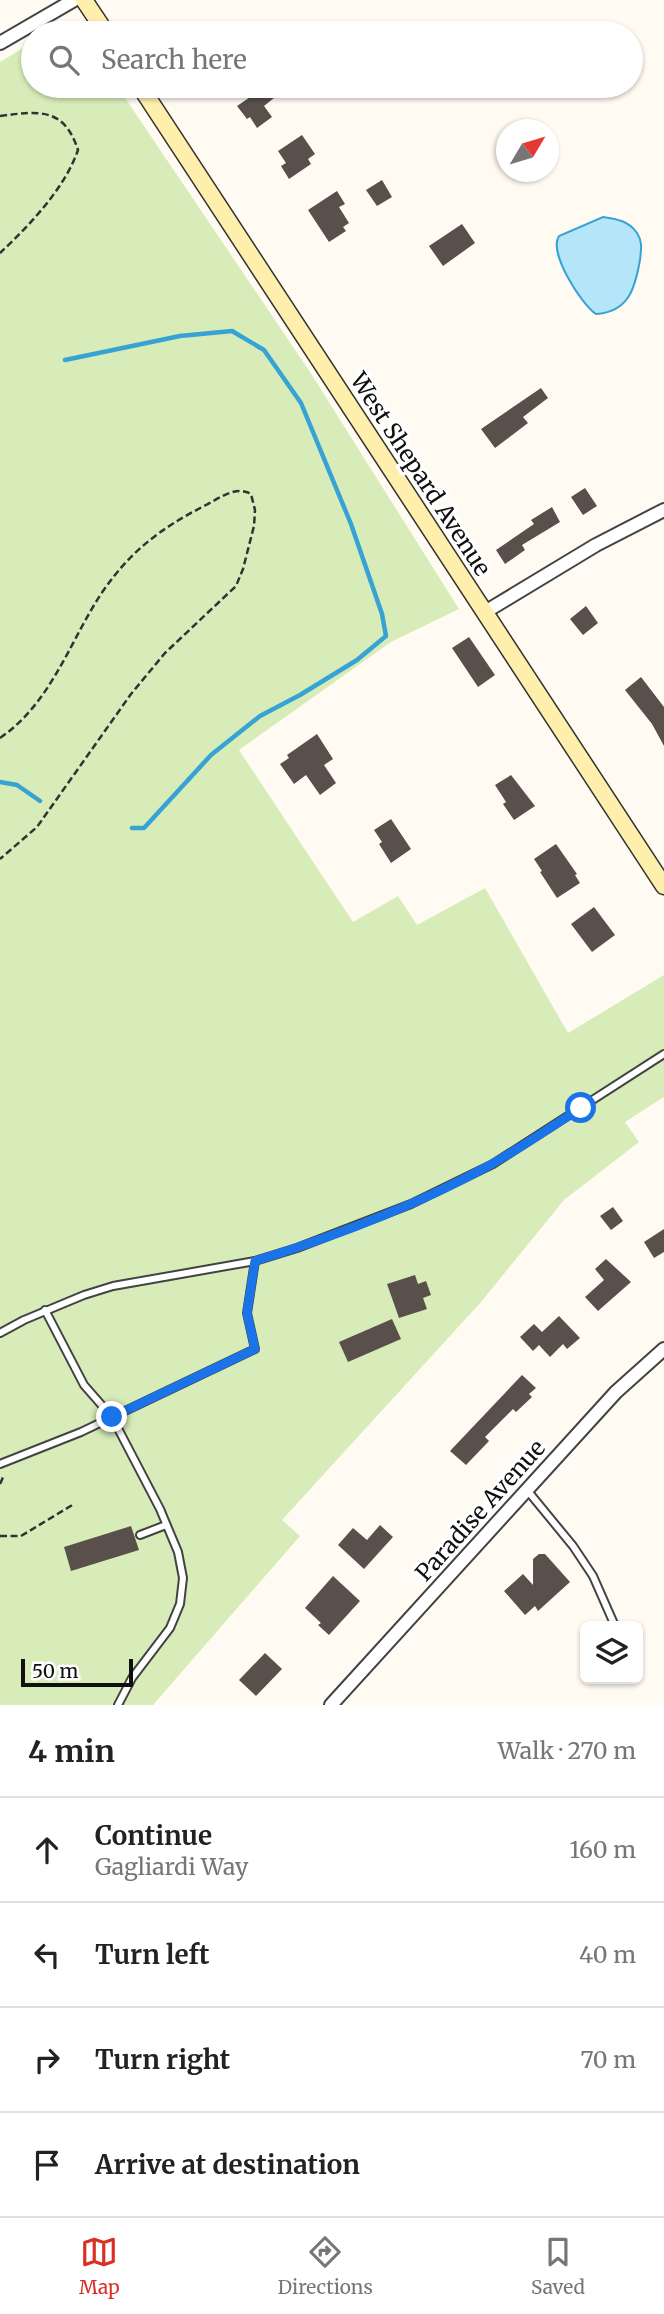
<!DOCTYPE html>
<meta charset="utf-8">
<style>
:root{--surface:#fff;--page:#f2f2f2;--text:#222;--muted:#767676;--line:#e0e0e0;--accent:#d93025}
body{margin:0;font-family:Merriweather,serif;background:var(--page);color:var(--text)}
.controls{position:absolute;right:21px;bottom:21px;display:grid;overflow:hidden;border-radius:10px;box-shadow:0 2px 5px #0004}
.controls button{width:63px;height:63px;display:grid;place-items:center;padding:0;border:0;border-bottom:2px solid var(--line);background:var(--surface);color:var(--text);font:35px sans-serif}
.compass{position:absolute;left:496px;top:119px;width:63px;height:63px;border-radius:50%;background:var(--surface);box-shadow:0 2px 5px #0004;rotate:52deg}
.scale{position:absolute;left:21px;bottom:18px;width:112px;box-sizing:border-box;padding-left:7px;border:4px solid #101010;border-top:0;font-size:19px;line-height:24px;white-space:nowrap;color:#101010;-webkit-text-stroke:5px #fff;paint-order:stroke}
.stop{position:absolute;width:21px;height:21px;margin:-16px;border:5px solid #1a73e8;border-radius:50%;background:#fff}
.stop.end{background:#1a73e8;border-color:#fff;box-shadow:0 2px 7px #0008}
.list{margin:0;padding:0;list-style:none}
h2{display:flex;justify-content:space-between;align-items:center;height:91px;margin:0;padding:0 28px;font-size:30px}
h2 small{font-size:23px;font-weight:400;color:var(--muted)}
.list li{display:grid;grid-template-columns:46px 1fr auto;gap:21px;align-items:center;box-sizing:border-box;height:105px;padding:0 28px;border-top:2px solid var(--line)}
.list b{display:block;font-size:26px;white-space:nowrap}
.list p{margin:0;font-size:23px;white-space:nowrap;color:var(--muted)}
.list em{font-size:23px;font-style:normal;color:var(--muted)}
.icon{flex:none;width:38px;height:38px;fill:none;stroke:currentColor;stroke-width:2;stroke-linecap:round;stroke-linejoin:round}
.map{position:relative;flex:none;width:664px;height:1705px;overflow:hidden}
.search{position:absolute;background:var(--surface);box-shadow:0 2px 5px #0004;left:21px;right:21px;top:21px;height:77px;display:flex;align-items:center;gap:18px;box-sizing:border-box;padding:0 24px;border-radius:38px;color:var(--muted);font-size:26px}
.sheet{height:511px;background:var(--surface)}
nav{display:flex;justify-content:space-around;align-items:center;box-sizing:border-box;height:98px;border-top:2px solid var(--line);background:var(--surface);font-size:19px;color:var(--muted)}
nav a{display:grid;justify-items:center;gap:4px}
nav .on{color:var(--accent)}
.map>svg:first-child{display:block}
</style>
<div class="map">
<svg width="664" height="1705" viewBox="0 0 664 1705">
<rect width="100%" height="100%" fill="#fffbf2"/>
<polygon fill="#d8ecb9" points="33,42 33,86 117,86 310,372 459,609 391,642 239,750 353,922 398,896 417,925 485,888 568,1033 664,975 664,1097 625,1122 639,1142 564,1200 481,1302 282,1520 300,1536 153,1705 0,1705 0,62"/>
<path fill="#b4e5f9" stroke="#37a3d4" stroke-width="2" d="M603 217C617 219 629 221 637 233 643 242 641 250 640 260 635 288 629 312 596 314 581 304 548 252 559 236Z"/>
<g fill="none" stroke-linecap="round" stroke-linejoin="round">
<g stroke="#37a3d4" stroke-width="4.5">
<polyline points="65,360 180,336 232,331 264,350 301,403 351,524 382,614 386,636 357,660 300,695 260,716 211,755 144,828 132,828"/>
<polyline points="0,782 17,785 40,801"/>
</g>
</g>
<g fill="#594f4b">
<polygon points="266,86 289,86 264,106 272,117 257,128 250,117 247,119 237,106"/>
<polygon points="302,135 315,154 308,159 311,164 289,179 281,166 286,163 278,151"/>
<polygon points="382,180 392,197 377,206 366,190"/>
<polygon points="337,191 345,204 339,207 349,223 343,227 346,231 329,242 308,210"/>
<polygon points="462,224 475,243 443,266 429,246"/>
<polygon points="541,388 548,398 523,417 528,423 495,448 481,429"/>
<polygon points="585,488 597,506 583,515 571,497"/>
<polygon points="552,507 560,522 522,545 525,550 505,564 496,550 534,524 531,520"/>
<polygon points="586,606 598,623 583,635 570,619"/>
<polygon points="469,637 495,675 478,687 452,648"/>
<polygon points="641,677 664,707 664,746 652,724 625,690"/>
<polygon points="317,734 333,759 324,765 336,783 320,795 306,775 294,784 280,764 289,758 287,755"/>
<polygon points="511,775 535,806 514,820 503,804 506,802 495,785"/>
<polygon points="391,819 411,849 391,863 379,844 382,842 374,830"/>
<polygon points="556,844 577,874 575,875 580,883 557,898 540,872 542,871 534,859"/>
<polygon points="594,907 615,935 592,952 571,924"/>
<polygon points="613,1207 623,1221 611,1230 600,1216"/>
<polygon points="664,1229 664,1252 654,1258 644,1242"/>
<polygon points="606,1259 631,1282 598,1311 585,1297 604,1280 595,1269"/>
<polygon points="415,1275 418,1284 426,1281 431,1295 423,1298 427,1309 399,1318 387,1284"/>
<polygon points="559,1316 580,1338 567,1349 563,1344 550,1357 539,1345 533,1351 520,1337 534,1324 542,1332"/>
<polygon points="392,1319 401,1339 348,1362 339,1342"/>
<polygon points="522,1375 536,1388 529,1394 532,1397 516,1412 513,1409 485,1437 489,1441 466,1465 450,1451"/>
<polygon points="380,1525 393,1537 364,1569 338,1545 353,1528 367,1540"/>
<polygon points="131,1526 139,1550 71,1571 64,1547"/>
<polygon points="539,1554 545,1554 570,1582 538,1611 535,1606 525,1615 504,1591 523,1574 533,1585 533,1559"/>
<polygon points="333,1576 360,1601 329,1635 318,1625 321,1623 305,1608"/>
<polygon points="265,1653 282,1669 256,1696 239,1680"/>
</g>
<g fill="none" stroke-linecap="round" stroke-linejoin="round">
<g stroke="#434343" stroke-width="10">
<g id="lane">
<polyline points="45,1310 84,1385 112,1417 160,1509 178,1552 183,1578 180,1604 170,1628 132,1678 118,1705"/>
<polyline points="0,1333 24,1320 84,1295 113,1286 255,1261 297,1248 411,1204 493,1164 664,1054"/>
<polyline points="0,1464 81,1432 255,1349 247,1313 255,1261"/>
<polyline points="527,1490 573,1546 593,1576 615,1626"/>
<polyline points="140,1535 166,1525"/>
</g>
</g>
<g stroke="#434343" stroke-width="16">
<g id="street">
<polyline points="0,43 74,0"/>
<polyline points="485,612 596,545 664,510"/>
<polyline points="331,1705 616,1392 664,1349"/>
</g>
</g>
<g stroke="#323232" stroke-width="19">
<g id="secondary">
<polyline points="84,0 106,33"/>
<polyline points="140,86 664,886"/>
</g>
</g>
<g stroke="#323232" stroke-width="2.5" stroke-dasharray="7 3.5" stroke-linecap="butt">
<path d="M0 116C39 111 64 107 78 150 65 188 29 226 0 253"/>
<path d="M0 738C51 703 69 643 101 594 130 551 161 528 206 505 220 498 236 485 251 494L255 510 254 526 243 569 236 586 165 653 131 694 37 827 0 859"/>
<polyline points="0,1484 4,1475"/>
<polyline points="0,1536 21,1536 74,1504"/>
</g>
<use href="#lane" stroke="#fff" stroke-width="6"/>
<use href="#street" stroke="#fff" stroke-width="12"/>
<use href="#secondary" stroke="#ffefad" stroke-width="16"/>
</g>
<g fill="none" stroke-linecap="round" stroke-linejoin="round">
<path stroke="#1a73e8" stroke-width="9" d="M112 1417 255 1349 247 1313 255 1261C336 1236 416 1206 490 1165 521 1148 551 1127 581 1108"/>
</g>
<g text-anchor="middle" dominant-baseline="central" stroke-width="7" stroke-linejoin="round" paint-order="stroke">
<g font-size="23" fill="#101010" stroke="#fff">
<text transform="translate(421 474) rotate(57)">West Shepard Avenue</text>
<text transform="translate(480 1510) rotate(-48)">Paradise Avenue</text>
</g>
</g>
</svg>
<div class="controls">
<button><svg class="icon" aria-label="layers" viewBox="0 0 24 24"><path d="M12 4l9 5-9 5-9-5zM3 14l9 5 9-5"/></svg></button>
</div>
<svg class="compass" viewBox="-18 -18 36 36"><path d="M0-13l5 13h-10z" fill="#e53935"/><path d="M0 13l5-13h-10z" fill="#767676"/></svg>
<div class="scale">50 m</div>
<div class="stop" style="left:581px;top:1108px"></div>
<div class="stop end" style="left:112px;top:1417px"></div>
<div class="search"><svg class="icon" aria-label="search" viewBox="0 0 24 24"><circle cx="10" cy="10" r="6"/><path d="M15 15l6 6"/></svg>Search here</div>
</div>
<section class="sheet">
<h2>4 min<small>Walk · 270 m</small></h2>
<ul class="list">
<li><svg class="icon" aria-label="ahead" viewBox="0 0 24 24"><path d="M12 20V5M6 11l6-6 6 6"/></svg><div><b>Continue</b><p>Gagliardi Way</p></div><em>160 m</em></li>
<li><svg class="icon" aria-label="left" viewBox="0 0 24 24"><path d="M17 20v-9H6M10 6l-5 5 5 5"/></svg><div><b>Turn left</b></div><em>40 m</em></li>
<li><svg class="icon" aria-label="right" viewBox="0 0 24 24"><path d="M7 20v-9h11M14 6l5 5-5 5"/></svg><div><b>Turn right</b></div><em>70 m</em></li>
<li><svg class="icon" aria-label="arrive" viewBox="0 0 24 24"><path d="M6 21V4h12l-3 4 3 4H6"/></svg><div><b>Arrive at destination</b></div></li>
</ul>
</section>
<nav>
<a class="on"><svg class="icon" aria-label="map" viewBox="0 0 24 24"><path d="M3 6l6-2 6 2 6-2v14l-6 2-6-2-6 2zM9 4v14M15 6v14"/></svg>Map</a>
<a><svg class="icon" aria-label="directions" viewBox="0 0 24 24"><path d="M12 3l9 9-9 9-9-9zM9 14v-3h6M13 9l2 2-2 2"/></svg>Directions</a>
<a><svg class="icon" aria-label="saved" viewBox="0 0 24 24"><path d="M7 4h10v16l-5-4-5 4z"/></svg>Saved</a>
</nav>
